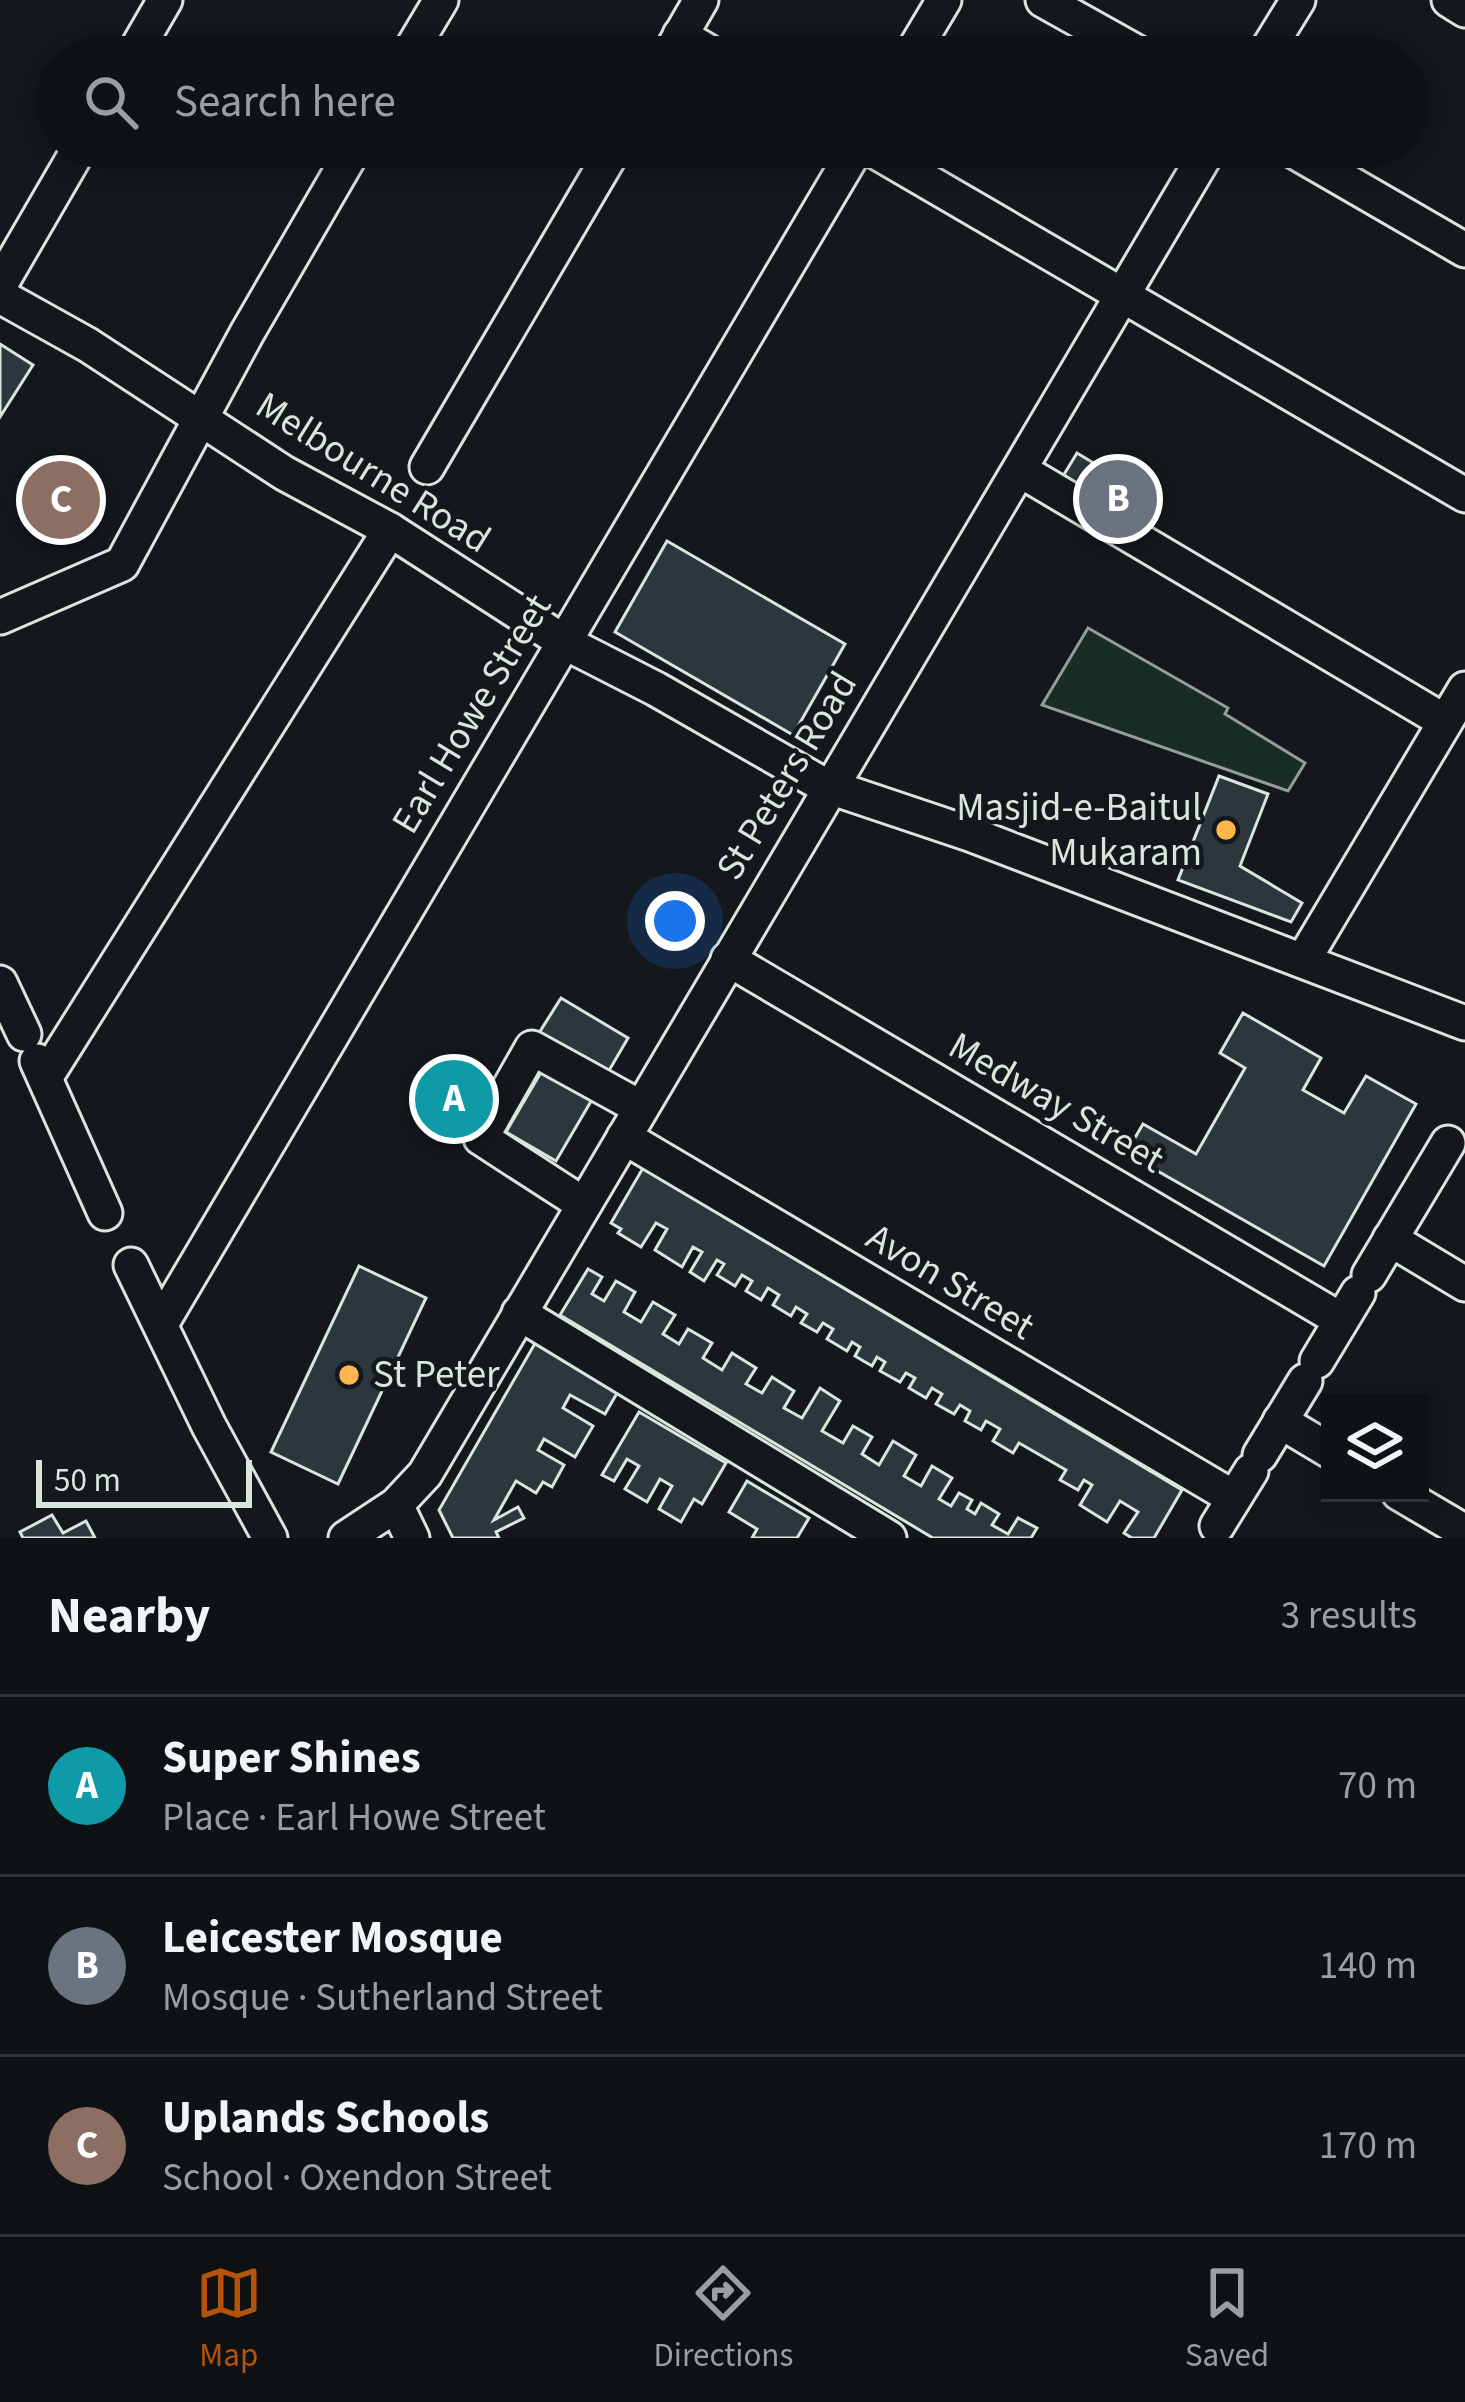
<!DOCTYPE html>
<meta charset="utf-8">
<style>
:root{--surface:#0f1215;--page:#1d2022;--text:#f1f3f6;--muted:#9b9ea0;--line:#2f3234;--accent:#b45309}
body{margin:0;font-family:"Source Sans 3",sans-serif;background:var(--page);color:var(--text)}
.controls{position:absolute;right:36px;bottom:36px;display:grid;overflow:hidden;border-radius:0px;box-shadow:0 6px 18px #0003}
.controls button{width:108px;height:108px;display:grid;place-items:center;padding:0;border:0;border-bottom:3px solid var(--line);background:var(--surface);color:var(--text);font:60px sans-serif}
.scale{position:absolute;left:36px;bottom:30px;width:216px;box-sizing:border-box;padding-left:12px;border:6px solid #d8e6dc;border-top:0;font-size:33px;line-height:42px;white-space:nowrap;color:#d8e6dc;-webkit-text-stroke:9px #14181c;paint-order:stroke}
.you{position:absolute;left:675px;top:921px;width:42px;height:42px;margin:-30px;border:9px solid #fff;border-radius:50%;background:#1a73e8;box-shadow:0 0 0 18px #1a73e833}
.badge{display:grid;place-items:center;width:78px;height:78px;border-radius:50%;background:var(--accent);color:#fff;font-size:39px;font-weight:700}
.pin{position:absolute;translate:-50% -50%;border:6px solid #fff;box-shadow:0 3px 12px #0006}
.list{margin:0;padding:0;list-style:none}
h2{display:flex;justify-content:space-between;align-items:center;height:156px;margin:0;padding:0 48px;font-size:51px}
h2 small{font-size:39px;font-weight:400;color:var(--muted)}
.list li{display:grid;grid-template-columns:78px 1fr auto;gap:36px;align-items:center;box-sizing:border-box;height:180px;padding:0 48px;border-top:3px solid var(--line)}
.list b{display:block;font-size:45px;white-space:nowrap}
.list p{margin:0;font-size:39px;white-space:nowrap;color:var(--muted)}
.list em{font-size:39px;font-style:normal;color:var(--muted)}
.icon{flex:none;width:66px;height:66px;fill:none;stroke:currentColor;stroke-width:2;stroke-linecap:round;stroke-linejoin:round}
.map{position:relative;flex:none;width:1465px;height:1538px;overflow:hidden}
.search{position:absolute;background:var(--surface);box-shadow:0 6px 18px #0003;left:36px;right:36px;top:36px;height:132px;display:flex;align-items:center;gap:30px;box-sizing:border-box;padding:0 42px;border-radius:66px;color:var(--muted);font-size:45px}
.sheet{height:696px;background:var(--surface)}
nav{display:flex;justify-content:space-around;align-items:center;box-sizing:border-box;height:168px;border-top:3px solid var(--line);background:var(--surface);font-size:33px;color:var(--muted)}
nav a{display:grid;justify-items:center;gap:6px}
nav .on{color:var(--accent)}
.map>svg:first-child{display:block}
</style>
<div class="map">
<svg width="1465" height="1538" viewBox="0 0 1465 1538">
<rect width="100%" height="100%" fill="#14181c"/>
<polygon fill="#1a2d24" stroke="#939e99" stroke-width="3" points="1088,628 1228,708 1225,714 1305,763 1288,791 1042,705"/>
<g fill="#2c363c" stroke="#d8e6dc" stroke-width="3">
<polygon points="0,344 33,365 0,417"/>
<polygon points="1077,453 1115,476 1112,482 1160,508 1145,532 1060,481"/>
<polygon points="667,541 845,644 793,735 615,632"/>
<polygon points="1219,776 1268,794 1240,866 1302,903 1291,922 1178,880"/>
<polygon points="561,998 628,1038 607,1074 539,1033"/>
<polygon points="1243,1013 1321,1058 1303,1090 1344,1113 1366,1076 1416,1104 1324,1266 1126,1153 1143,1124 1196,1154 1245,1068 1220,1053"/>
<polygon points="557,1045 607,1074 556,1161 506,1132"/>
<polygon points="453,1075 474,1086 454,1123 433,1111"/>
<polygon points="643,1168 1182,1490 1154,1538 1132,1538 1124,1533 1138,1512 1120,1501 1107,1522 1080,1505 1092,1485 1084,1480 1078,1490 1060,1480 1066,1470 1019,1443 1013,1453 993,1441 1000,1429 986,1421 981,1430 965,1421 970,1411 960,1405 954,1414 936,1404 942,1394 932,1388 926,1398 909,1388 915,1378 906,1373 900,1382 880,1371 885,1362 877,1357 872,1366 855,1356 860,1347 852,1342 847,1351 827,1339 833,1329 823,1323 817,1332 801,1323 807,1314 796,1307 791,1316 773,1305 779,1295 768,1288 761,1300 746,1291 752,1281 742,1275 735,1286 717,1275 724,1264 717,1260 704,1281 690,1272 702,1252 693,1247 682,1267 655,1250 667,1229 656,1223 641,1247 618,1233 621,1229 611,1223"/>
<polygon points="359,1266 426,1298 338,1484 271,1452"/>
<polygon points="588,1269 602,1277 592,1294 604,1301 616,1281 635,1292 624,1312 641,1322 653,1302 675,1315 663,1334 679,1344 688,1329 712,1343 703,1358 722,1370 732,1353 756,1368 746,1384 762,1393 772,1377 794,1391 784,1408 802,1418 820,1388 840,1401 822,1431 843,1443 853,1426 872,1437 862,1454 879,1465 893,1441 916,1455 904,1476 921,1486 932,1466 952,1478 939,1499 951,1506 959,1493 972,1500 967,1509 975,1514 981,1503 999,1514 992,1525 1008,1534 1018,1518 1037,1528 1031,1538 933,1538 560,1315"/>
<polygon points="537,1340 620,1388 605,1414 570,1395 563,1408 593,1426 575,1457 544,1439 538,1450 564,1465 552,1487 543,1482 536,1493 516,1481 494,1520 518,1507 524,1518 496,1532 499,1538 453,1538 439,1510"/>
<polygon points="639,1412 726,1463 702,1504 694,1499 681,1522 659,1509 672,1486 660,1479 647,1502 625,1489 639,1466 627,1459 614,1481 602,1475"/>
<polygon points="747,1481 809,1518 797,1538 752,1538 757,1529 729,1512"/>
<polygon points="52,1515 63,1533 86,1521 95,1538 23,1538 20,1532"/>
</g>
<g fill="none" stroke-linecap="round" stroke-linejoin="round">
<g stroke="#d8e6dc" stroke-width="39">
<g id="minor">
<polyline points="1043,0 1145,57"/>
<polyline points="1449,0 1465,10"/>
<polyline points="680,35 717,57"/>
<polyline points="132,57 165,0"/>
<polyline points="407,57 441,0"/>
<polyline points="668,57 701,0"/>
<polyline points="910,57 944,0"/>
<polyline points="1263,57 1298,0"/>
<polyline points="868,147 1465,495"/>
<polyline points="1287,147 1465,250"/>
<polyline points="0,285 80,147"/>
<polyline points="0,296 88,345 284,473 390,530 564,642 656,689 829,788"/>
<polyline points="427,467 615,147"/>
<polyline points="1020,470 1444,721"/>
<polyline points="0,617 122,564 247,333 355,147"/>
<polyline points="830,787 970,834 1465,1023"/>
<polyline points="728,959 1341,1320"/>
<polyline points="1304,959 1465,689"/>
<polyline points="0,983 24,1034"/>
<polyline points="37,1061 105,1213"/>
<polyline points="45,1078 390,530"/>
<polyline points="624,1137 1234,1498"/>
<polyline points="583,1204 481,1138 532,1048 641,1108"/>
<polyline points="1390,1239 1465,1284"/>
<polyline points="131,1265 209,1426 270,1538"/>
<polyline points="1369,1275 1448,1143"/>
<polyline points="519,1313 889,1538"/>
<polyline points="161,1324 857,147"/>
<polyline points="1317,1361 1358,1293"/>
<polyline points="1280,1421 1330,1451"/>
<polyline points="1260,1455 1305,1381"/>
<polyline points="1399,1493 1465,1532"/>
<polyline points="396,1505 412,1538"/>
<polyline points="1217,1526 1251,1471"/>
<polyline points="346,1538 396,1505 425,1474 1210,147"/>
</g>
</g>
<use href="#minor" stroke="#14181c" stroke-width="33"/>
</g>
<g fill="#ffb74d" stroke="#14181c" stroke-width="4.5">
<circle cx="1226" cy="830" r="12"/>
<circle cx="349" cy="1375" r="12"/>
</g>
<g text-anchor="middle" dominant-baseline="central" stroke-width="9" stroke-linejoin="round" paint-order="stroke">
<g font-size="39" fill="#d8e6dc" stroke="#14181c">
<text transform="translate(373 473) rotate(32)">Melbourne Road</text>
<text transform="translate(472 714) rotate(-59)">Earl Howe Street</text>
<text transform="translate(787 776) rotate(-59)">St Peters Road</text>
<text transform="translate(1056 1103) rotate(30)">Medway Street</text>
<text transform="translate(950 1282) rotate(31)">Avon Street</text>
</g>
<g font-size="39" fill="#d8e6dc" stroke="#14181c" text-anchor="end">
<text x="1202" y="808">Masjid-e-Baitul<tspan x="1202" dy="45">Mukaram</tspan></text>
<text x="373" y="1375" text-anchor="start">St Peter</text>
</g>
</g>
</svg>
<div class="controls">
<button><svg class="icon" aria-label="layers" viewBox="0 0 24 24"><path d="M12 4l9 5-9 5-9-5zM3 14l9 5 9-5"/></svg></button>
</div>
<div class="scale">50 m</div>
<div class="you"></div>
<div class="pin badge" style="left:454px;top:1099px;background:#0f9aa8">A</div>
<div class="pin badge" style="left:1118px;top:499px;background:#6b7280">B</div>
<div class="pin badge" style="left:61px;top:500px;background:#8d6e63">C</div>
<div class="search"><svg class="icon" aria-label="search" viewBox="0 0 24 24"><circle cx="10" cy="10" r="6"/><path d="M15 15l6 6"/></svg>Search here</div>
</div>
<section class="sheet">
<h2>Nearby<small>3 results</small></h2>
<ul class="list">
<li><span class="badge" style="background:#0f9aa8">A</span><div><b>Super Shines</b><p>Place · Earl Howe Street</p></div><em>70 m</em></li>
<li><span class="badge" style="background:#6b7280">B</span><div><b>Leicester Mosque</b><p>Mosque · Sutherland Street</p></div><em>140 m</em></li>
<li><span class="badge" style="background:#8d6e63">C</span><div><b>Uplands Schools</b><p>School · Oxendon Street</p></div><em>170 m</em></li>
</ul>
</section>
<nav>
<a class="on"><svg class="icon" aria-label="map" viewBox="0 0 24 24"><path d="M3 6l6-2 6 2 6-2v14l-6 2-6-2-6 2zM9 4v14M15 6v14"/></svg>Map</a>
<a><svg class="icon" aria-label="directions" viewBox="0 0 24 24"><path d="M12 3l9 9-9 9-9-9zM9 14v-3h6M13 9l2 2-2 2"/></svg>Directions</a>
<a><svg class="icon" aria-label="saved" viewBox="0 0 24 24"><path d="M7 4h10v16l-5-4-5 4z"/></svg>Saved</a>
</nav>
